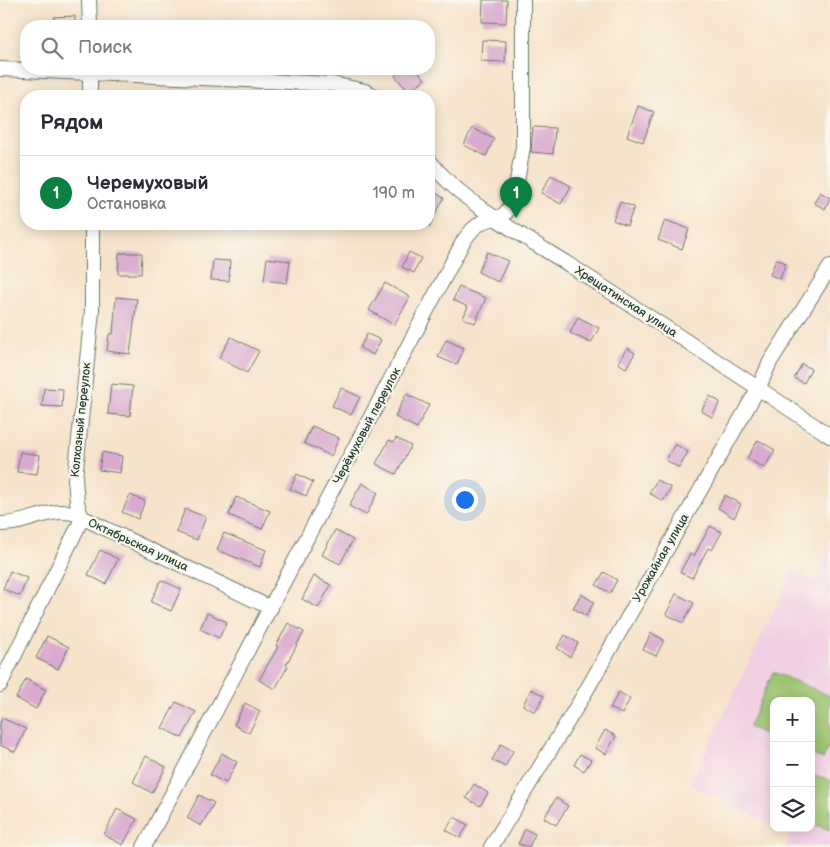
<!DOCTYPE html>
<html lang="ru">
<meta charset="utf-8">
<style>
:root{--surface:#fff;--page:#f7f7f7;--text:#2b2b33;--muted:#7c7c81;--line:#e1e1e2;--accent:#0b8043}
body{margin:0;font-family:"Balsamiq Sans",sans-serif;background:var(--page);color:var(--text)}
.controls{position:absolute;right:15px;bottom:15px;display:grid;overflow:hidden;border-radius:10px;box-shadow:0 2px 12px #0003}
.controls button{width:45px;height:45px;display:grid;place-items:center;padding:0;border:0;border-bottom:1px solid var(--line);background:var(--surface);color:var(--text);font:25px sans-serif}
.you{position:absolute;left:464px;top:499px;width:18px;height:18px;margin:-12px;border:4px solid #fff;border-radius:50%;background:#1a73e8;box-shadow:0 0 0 8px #1a73e833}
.badge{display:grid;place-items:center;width:32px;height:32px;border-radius:50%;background:var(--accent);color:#fff;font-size:16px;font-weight:700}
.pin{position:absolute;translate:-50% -41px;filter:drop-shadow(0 1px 2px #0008)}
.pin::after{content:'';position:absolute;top:26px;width:18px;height:15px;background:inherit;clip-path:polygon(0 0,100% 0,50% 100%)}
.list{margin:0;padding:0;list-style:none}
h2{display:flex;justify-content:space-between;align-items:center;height:65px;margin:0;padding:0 20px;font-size:21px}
h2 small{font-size:16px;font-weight:400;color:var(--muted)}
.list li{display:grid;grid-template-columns:32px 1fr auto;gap:15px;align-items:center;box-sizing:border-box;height:75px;padding:0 20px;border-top:1px solid var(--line)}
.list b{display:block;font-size:19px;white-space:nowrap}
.list p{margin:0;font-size:16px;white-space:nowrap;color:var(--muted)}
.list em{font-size:16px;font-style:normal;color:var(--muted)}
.icon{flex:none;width:28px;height:28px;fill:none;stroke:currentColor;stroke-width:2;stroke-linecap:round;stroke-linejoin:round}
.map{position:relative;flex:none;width:830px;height:847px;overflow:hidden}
.search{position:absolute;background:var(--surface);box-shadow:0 2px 12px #0003;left:20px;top:20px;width:415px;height:55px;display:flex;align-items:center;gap:12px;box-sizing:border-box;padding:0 18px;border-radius:20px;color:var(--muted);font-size:19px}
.panel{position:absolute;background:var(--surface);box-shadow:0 2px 12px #0003;left:20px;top:90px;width:415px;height:140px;border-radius:20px}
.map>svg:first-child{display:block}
</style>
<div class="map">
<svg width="830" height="847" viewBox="0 0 830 847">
<rect width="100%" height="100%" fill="#fbf7ec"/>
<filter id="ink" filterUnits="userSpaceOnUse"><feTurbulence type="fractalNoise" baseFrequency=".02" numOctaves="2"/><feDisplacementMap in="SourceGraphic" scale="10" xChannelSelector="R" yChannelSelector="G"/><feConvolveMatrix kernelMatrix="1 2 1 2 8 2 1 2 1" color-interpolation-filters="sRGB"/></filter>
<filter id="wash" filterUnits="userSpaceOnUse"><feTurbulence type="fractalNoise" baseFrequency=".0096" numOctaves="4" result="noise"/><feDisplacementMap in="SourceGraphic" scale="20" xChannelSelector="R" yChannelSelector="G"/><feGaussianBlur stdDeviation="1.12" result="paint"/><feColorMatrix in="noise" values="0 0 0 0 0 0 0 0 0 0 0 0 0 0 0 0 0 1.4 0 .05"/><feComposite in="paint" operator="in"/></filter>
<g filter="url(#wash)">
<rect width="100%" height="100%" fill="#f6e3cb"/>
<polygon fill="#f1d0e3" points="830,547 830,847 786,847 790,834 778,828 811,828 811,701 774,701 774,826 690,785 792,572 815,581"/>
<g fill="#9dc571" stroke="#5e8152">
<polygon points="773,672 830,696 830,743 823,759 811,754 811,701 774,701 774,738 749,727"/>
<polygon points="811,774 830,780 830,830 811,823"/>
</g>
<g id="blocks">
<g fill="#d9aacf">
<polygon points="483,0 507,0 506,23 482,22"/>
<polygon points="75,16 75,26 54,26 54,17"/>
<polygon points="482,40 506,41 505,62 481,61"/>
<polygon points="404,69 416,69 425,79 409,92 395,76"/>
<polygon points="638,106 654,112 643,142 627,136"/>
<polygon points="533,127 555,128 553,154 531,152"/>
<polygon points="472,128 494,139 486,156 464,145"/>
<polygon points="551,175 571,186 561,204 541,193"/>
<polygon points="429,189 444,198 429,227"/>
<polygon points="820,192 830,198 825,209 814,203"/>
<polygon points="620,202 634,207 627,226 613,220"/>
<polygon points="665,220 689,229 682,249 658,240"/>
<polygon points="409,252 421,258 414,273 402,267"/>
<polygon points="487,252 508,261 498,282 478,272"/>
<polygon points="119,253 142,253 141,274 118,274"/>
<polygon points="267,258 290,261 287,283 264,280"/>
<polygon points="776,259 786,263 780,279 770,275"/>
<polygon points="213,260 230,261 229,281 211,280"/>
<polygon points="385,283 410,297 394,325 369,310"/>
<polygon points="459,287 486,298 475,323 463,318 468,307 453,300"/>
<polygon points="116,297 137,299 130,354 107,351 109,334 113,334"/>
<polygon points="578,317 599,328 591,343 570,333"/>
<polygon points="367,334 381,340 373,355 360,348"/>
<polygon points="231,337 259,351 247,373 219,358"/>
<polygon points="446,340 464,348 457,365 438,357"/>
<polygon points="627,348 635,353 626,368 618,363"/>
<polygon points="802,364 811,369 804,383 794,378"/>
<polygon points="111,384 133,386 130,416 108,414"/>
<polygon points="44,388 63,389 62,407 42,406"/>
<polygon points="341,388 360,397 351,415 332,406"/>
<polygon points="406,394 429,405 417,428 395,417"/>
<polygon points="710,396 720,402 712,417 701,411"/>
<polygon points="312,426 339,438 331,456 304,443"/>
<polygon points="396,438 411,446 396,474 376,464 389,440 394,442"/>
<polygon points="758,440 775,450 764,468 747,458"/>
<polygon points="675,444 688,452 679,468 666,460"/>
<polygon points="20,452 40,455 37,474 17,472"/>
<polygon points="102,452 122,456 120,473 99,470"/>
<polygon points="297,474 313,482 306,496 290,489"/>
<polygon points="657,480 671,488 663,501 649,493"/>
<polygon points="362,483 378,493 366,515 349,506"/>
<polygon points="130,495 145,501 138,519 122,512"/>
<polygon points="725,495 741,504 734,518 718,508"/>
<polygon points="236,497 270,511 262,529 229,515"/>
<polygon points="185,509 206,517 197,540 176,532"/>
<polygon points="710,526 722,532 712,550 708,548 692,578 680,572 690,554 694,556"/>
<polygon points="335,530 353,540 340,564 322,555"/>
<polygon points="224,533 266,550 260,567 217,550"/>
<polygon points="100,550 118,559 106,584 88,575"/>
<polygon points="10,571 27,578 20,596 3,589"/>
<polygon points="604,572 617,580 610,593 596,585"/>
<polygon points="314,576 331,585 318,608 302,599"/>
<polygon points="161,580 181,589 171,611 151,602"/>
<polygon points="581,594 594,602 586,616 573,608"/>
<polygon points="676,594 694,603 683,623 666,614"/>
<polygon points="207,613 227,622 219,638 200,629"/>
<polygon points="288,623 304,632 286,665 288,666 275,689 259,680 278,647 276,646"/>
<polygon points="651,633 664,640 656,656 643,650"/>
<polygon points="565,635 578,643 570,657 557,648"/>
<polygon points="47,636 69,647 58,669 36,658"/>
<polygon points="26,679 46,690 36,709 16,698"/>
<polygon points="531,689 544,696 535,712 523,705"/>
<polygon points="619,692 630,699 622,714 610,708"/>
<polygon points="176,702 196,712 182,738 162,728"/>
<polygon points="245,703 260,711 249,733 234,725"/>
<polygon points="2,718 26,729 15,752 0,745 0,723"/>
<polygon points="605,730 616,736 606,754 595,748"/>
<polygon points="501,744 513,751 505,767 492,760"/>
<polygon points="222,753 237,762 226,783 210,775"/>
<polygon points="580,754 591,760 584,771 574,765"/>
<polygon points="146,756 166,767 152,793 133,782"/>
<polygon points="474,784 488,793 480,806 466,798"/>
<polygon points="199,795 214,803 201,826 187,818"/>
<polygon points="556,798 568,806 556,825 544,818"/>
<polygon points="117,809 137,819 123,845 104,835"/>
<polygon points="454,817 468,825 460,838 446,830"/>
<polygon points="525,829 535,834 529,847 518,844"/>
</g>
</g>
</g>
<g filter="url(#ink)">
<use href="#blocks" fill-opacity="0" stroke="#6a7769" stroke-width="1"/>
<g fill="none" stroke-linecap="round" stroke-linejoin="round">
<g stroke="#6a7769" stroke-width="16">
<g id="minor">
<polyline points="89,0 90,26"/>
<polyline points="0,69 333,84 365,91 375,96"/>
<polyline points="90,69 90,96"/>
<path d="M429 160C459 201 527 238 571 266 657 322 744 378 830 436"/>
<path d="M0 524C27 525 44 508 73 513L271 608"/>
<polyline points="0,685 82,519 77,502 75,479 92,311 92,224"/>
<polyline points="144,847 464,240 473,229 482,222 504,215 511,206 517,181 523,147 523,0"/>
<polyline points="491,847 582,698 759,387 770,362 830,267"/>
</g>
</g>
<use href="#minor" stroke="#fff" stroke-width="14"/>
</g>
</g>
<g text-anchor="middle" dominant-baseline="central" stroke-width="4.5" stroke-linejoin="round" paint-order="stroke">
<g font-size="12" fill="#1f3d34" stroke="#fbf7ec">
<text transform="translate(626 302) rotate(33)">Хрещатинская улица</text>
<text transform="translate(81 420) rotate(-84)">Колхозный переулок</text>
<text transform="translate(367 426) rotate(-62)">Черёмуховый переулок</text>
<text transform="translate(138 545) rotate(25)">Октябрьская улица</text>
<text transform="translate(661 558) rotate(-60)">Урожайная улица</text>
</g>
</g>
</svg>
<div class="controls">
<button>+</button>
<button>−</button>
<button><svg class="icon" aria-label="layers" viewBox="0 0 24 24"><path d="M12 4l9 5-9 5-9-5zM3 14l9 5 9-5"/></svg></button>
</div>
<div class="you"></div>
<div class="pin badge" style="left:516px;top:218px">1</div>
<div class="search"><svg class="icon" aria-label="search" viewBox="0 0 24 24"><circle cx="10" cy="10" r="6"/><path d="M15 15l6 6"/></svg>Поиск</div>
<section class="panel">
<h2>Рядом<small></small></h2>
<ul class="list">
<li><span class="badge">1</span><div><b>Черемуховый</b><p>Остановка</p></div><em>190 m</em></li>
</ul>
</section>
</div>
